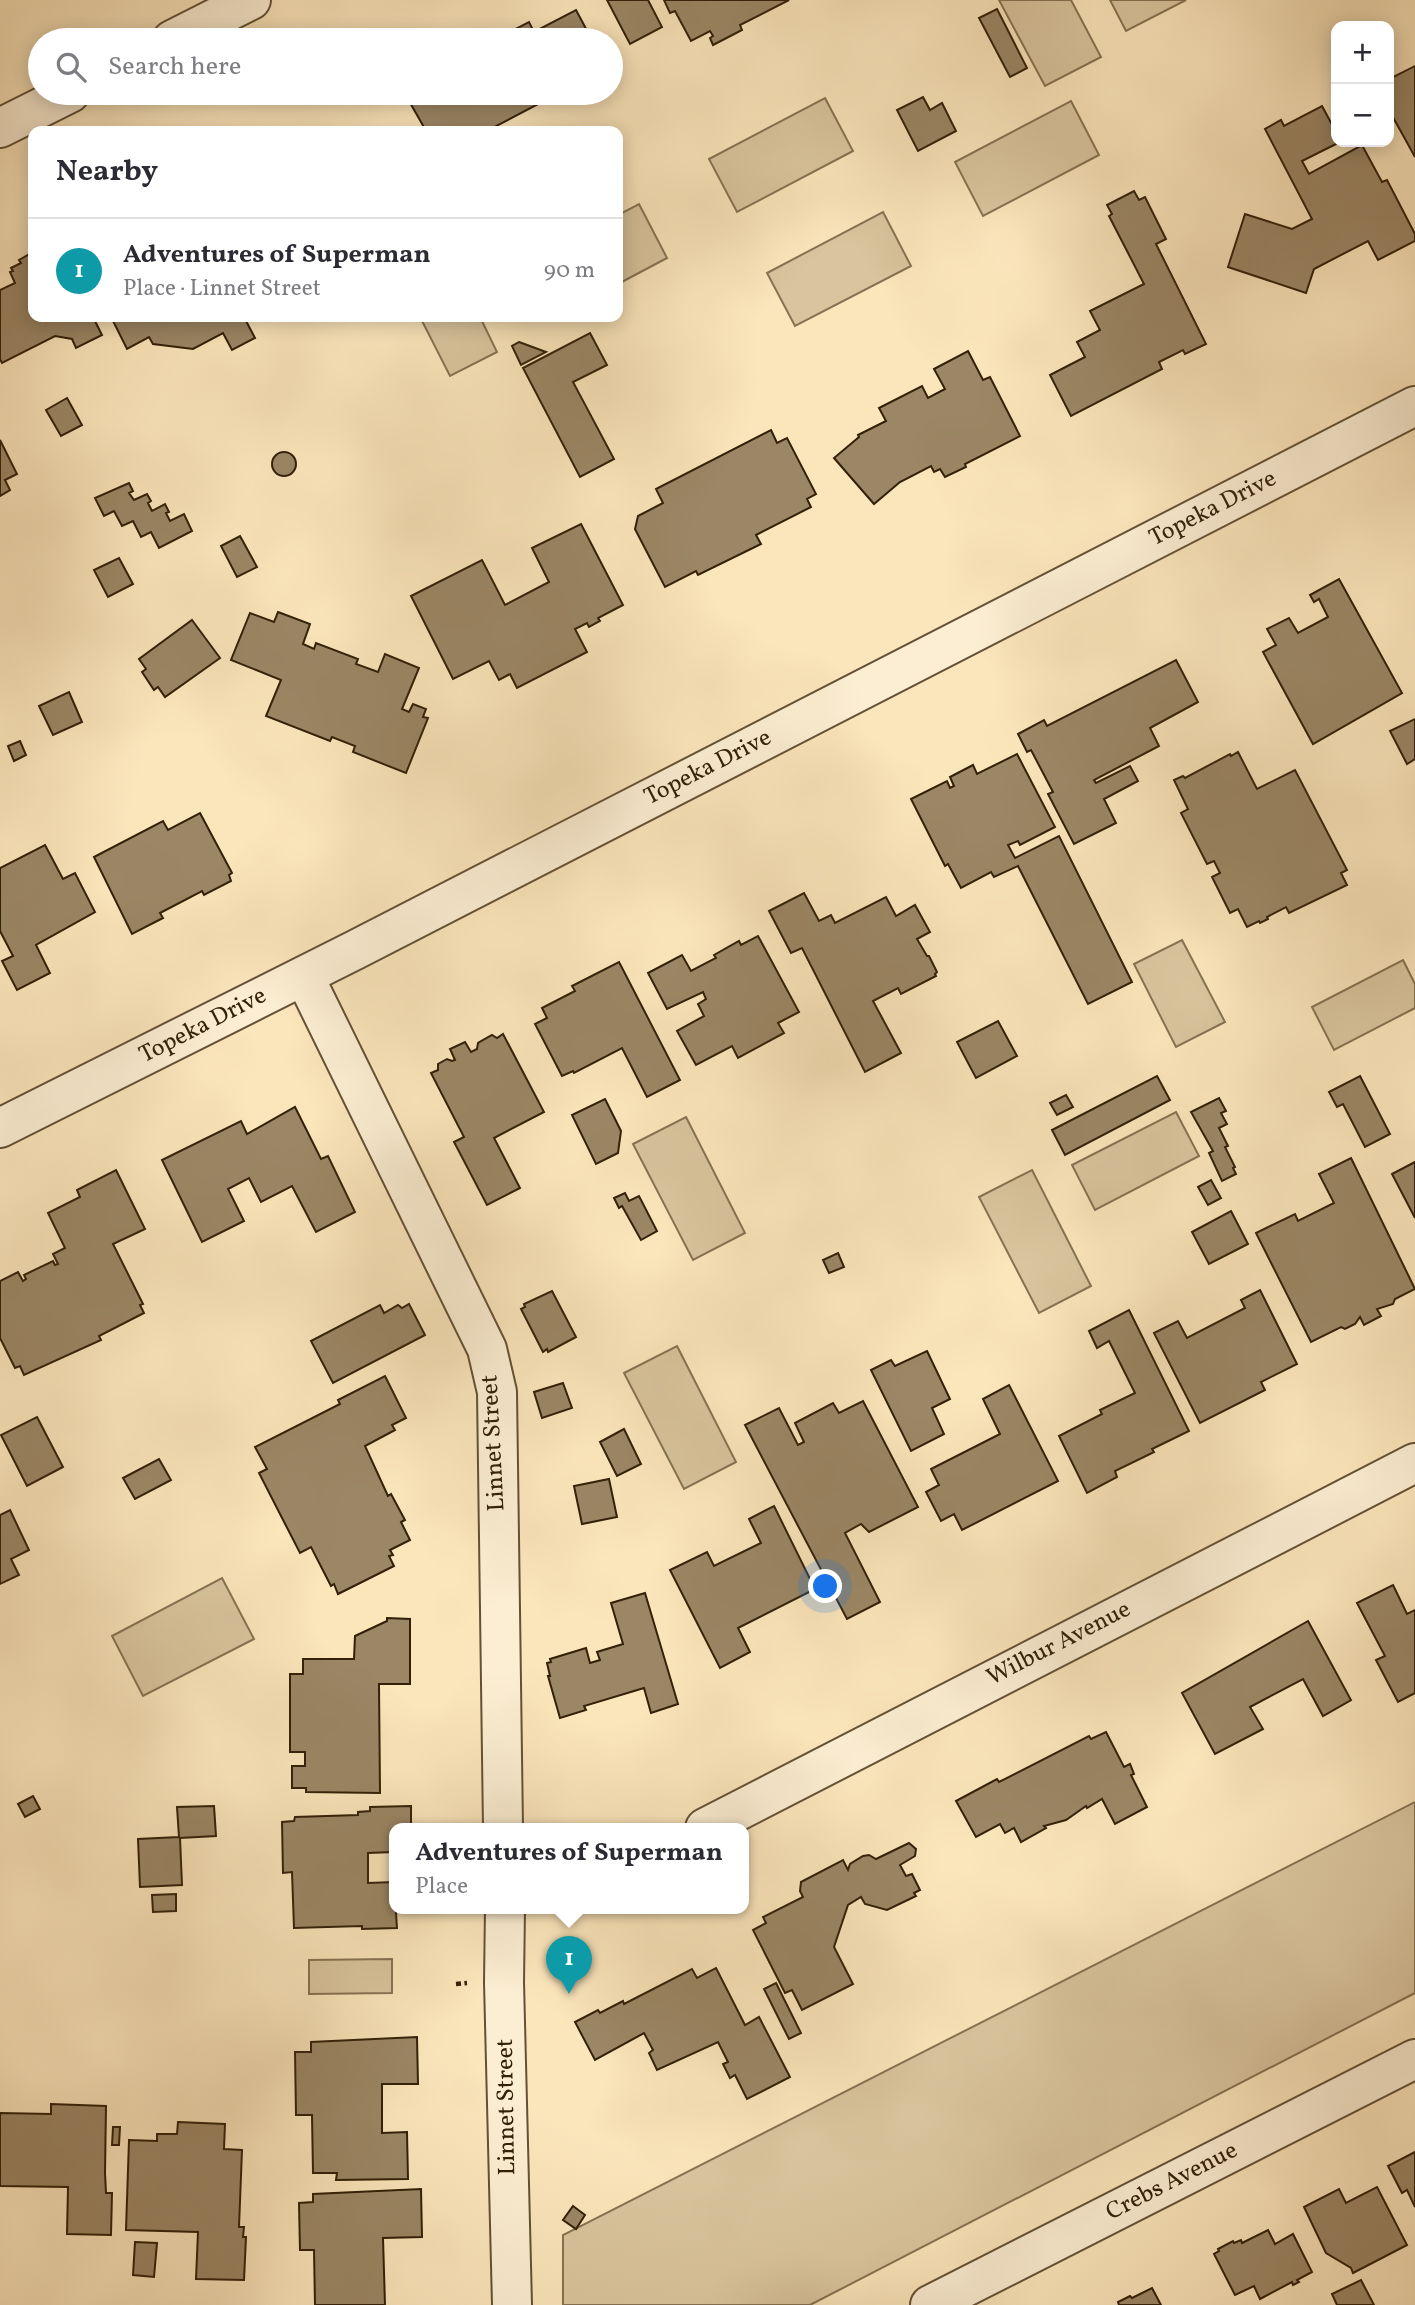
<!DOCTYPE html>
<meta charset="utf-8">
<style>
:root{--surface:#fff;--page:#f7f7f7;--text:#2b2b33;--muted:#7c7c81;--line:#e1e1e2;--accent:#db2777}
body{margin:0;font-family:Vollkorn,serif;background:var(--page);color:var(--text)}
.controls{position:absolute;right:21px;top:21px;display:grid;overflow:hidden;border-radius:14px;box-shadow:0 4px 18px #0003}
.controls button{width:63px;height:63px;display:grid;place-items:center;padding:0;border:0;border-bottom:2px solid var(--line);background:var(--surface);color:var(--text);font:35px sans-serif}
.you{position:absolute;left:826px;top:1587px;width:24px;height:24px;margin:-18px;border:5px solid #fff;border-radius:50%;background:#1a73e8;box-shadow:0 0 0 10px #1a73e833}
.badge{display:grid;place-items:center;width:46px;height:46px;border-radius:50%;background:var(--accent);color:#fff;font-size:23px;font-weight:700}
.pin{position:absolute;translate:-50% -58px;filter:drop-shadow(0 2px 4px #0008)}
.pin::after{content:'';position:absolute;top:37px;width:24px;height:21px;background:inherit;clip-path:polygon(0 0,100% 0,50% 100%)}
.popup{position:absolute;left:389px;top:1823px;width:360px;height:91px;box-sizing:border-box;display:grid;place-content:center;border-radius:14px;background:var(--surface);filter:drop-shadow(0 2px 5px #0005);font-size:23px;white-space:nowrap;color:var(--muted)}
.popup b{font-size:26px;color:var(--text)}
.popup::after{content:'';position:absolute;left:50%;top:100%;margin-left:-14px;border:14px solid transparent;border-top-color:var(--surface)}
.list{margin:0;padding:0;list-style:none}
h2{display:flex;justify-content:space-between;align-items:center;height:91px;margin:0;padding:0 28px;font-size:30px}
h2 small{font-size:23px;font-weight:400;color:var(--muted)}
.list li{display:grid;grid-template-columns:46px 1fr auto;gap:21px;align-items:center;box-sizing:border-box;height:105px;padding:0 28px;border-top:2px solid var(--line)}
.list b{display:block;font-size:26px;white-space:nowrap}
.list p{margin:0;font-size:23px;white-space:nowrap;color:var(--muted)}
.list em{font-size:23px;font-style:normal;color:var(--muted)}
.icon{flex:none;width:38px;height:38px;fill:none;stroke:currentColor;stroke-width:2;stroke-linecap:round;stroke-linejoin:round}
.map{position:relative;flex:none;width:1415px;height:2305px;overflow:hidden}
.search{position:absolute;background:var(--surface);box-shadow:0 4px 18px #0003;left:28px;top:28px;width:595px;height:77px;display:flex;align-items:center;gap:18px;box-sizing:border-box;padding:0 24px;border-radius:38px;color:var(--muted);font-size:26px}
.panel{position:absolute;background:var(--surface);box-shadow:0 4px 18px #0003;left:28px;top:126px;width:595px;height:196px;border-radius:14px}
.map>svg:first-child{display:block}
</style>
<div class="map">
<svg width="1415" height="2305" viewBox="0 0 1415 2305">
<rect width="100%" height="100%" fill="#fbe5bb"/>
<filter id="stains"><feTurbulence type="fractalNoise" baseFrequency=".00286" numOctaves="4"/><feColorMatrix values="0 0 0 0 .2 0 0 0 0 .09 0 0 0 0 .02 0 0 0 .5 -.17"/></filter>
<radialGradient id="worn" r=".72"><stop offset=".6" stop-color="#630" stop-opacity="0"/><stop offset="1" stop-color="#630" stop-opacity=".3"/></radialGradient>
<g fill="#d9c49d" stroke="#867252" stroke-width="2">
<polygon points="999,0 1071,0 1101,57 1045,86"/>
<polygon points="1110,0 1186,0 1126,31"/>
<polygon points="825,98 853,151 737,212 709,159"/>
<polygon points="1071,101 1099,155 983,216 955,162"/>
<polygon points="639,204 667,258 618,284 618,215"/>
<polygon points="883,212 911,266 795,326 767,273"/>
<polygon points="420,317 480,317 497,352 450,376"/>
<polygon points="1182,940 1225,1022 1176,1047 1134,964"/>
<polygon points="1403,960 1415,984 1415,1008 1334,1050 1312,1007"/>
<polygon points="1176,1112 1199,1156 1095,1210 1072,1165"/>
<polygon points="686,1117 745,1233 693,1260 633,1144"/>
<polygon points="1032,1170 1091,1286 1039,1313 979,1197"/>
<polygon points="677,1346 736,1462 684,1489 624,1373"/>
<polygon points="222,1578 254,1639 143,1696 112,1636"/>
<polygon points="1415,1802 1415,1993 810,2305 563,2305 563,2235"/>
<polygon points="392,1959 392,1993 309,1994 309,1960"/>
</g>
<g fill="#9b8665" stroke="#322008" stroke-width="2">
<polygon points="607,0 648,0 662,27 630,44"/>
<polygon points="664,0 789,0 740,25 742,30 713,45 710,38 713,36 710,31 691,41 675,11 670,13"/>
<polygon points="997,9 1027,68 1010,77 979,18"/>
<polygon points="576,10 592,40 494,40 529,22 534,32"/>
<polygon points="1415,66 1415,157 1389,110 1389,79"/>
<polygon points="559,93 487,131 486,129 482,131 421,131 425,129 405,94"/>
<polygon points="923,97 930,110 942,103 956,131 918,151 897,110"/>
<polygon points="1322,106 1336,132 1336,142 1340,142 1302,161 1309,174 1362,145 1382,182 1387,180 1415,234 1415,241 1378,260 1368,241 1314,269 1306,293 1228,267 1245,214 1292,229 1312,219 1265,129 1281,120 1284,126"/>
<polygon points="1134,191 1139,200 1145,197 1166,239 1156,244 1206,344 1185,354 1183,350 1159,362 1162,369 1071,416 1050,375 1085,357 1077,342 1100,330 1090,311 1144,284 1109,216 1112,214 1107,205"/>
<polygon points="33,252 33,317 93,317 102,335 76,348 72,339 55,336 2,363 0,359 0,290 15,283 10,272 13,271 11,268 21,263 19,260"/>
<polygon points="120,317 244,317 255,338 232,350 223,333 193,349 153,344 149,337 127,349 113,321"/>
<polygon points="590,333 607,365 573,382 614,459 580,477 523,368"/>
<polygon points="519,342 546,352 521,365 512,346"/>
<polygon points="968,351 983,380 990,377 1020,436 965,464 966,467 945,477 940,469 934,472 931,466 900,482 874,504 834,458 859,437 858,435 886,421 879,408 922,386 928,398 945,389 934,369"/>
<polygon points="67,398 82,425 61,436 46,410"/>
<polygon points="771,430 777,443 787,438 816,494 807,499 811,507 756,535 761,544 698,575 696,571 665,587 635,529 638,516 663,503 656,489"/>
<polygon points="0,440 17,474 5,480 10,490 0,496"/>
<circle cx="284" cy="464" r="12"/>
<polygon points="129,483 133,491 129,493 134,500 147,494 151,501 148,503 152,511 165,504 169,512 166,513 170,521 184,514 192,531 159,548 151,532 141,537 133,521 122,526 114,511 104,516 95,498"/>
<polygon points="581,524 623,605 598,618 600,621 589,627 587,623 575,629 587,652 517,688 510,674 499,680 489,661 453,679 411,596 482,560 505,605 549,582 532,548"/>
<polygon points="240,536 257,567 237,577 221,546"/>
<polygon points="119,558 133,584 108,597 94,570"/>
<polygon points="1339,579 1402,693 1313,744 1263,652 1276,645 1267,629 1289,618 1298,633 1328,617 1319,599 1314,602 1310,595"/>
<polygon points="278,612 310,624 303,644 314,649 316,643 358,659 356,664 378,672 385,654 419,668 402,709 409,712 413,704 426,709 423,717 428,718 406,773 353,752 355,746 332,737 330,741 266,716 281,680 231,660 250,613 274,622"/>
<polygon points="192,620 220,658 165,697 158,687 154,690 142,672 146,669 139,659"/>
<polygon points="1176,660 1198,702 1150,728 1159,746 1094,780 1096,783 1130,766 1138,781 1104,799 1116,823 1074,844 1048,794 1053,792 1031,750 1027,752 1018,734 1044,720 1047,726"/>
<polygon points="69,692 82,722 53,735 39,706"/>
<polygon points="1415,719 1415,759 1407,764 1390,731"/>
<polygon points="20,741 26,755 14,761 8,746"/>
<polygon points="1238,752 1257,789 1295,770 1347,870 1341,873 1347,885 1289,913 1286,907 1267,917 1268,919 1260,923 1259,921 1247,927 1238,909 1230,913 1212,877 1220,873 1214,861 1207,864 1181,813 1188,809 1174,780 1183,776 1185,778 1230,754 1231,756"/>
<polygon points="1017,754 1055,827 1020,845 1018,841 1008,845 1015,858 1059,836 1132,982 1088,1004 1018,866 994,877 991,872 961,888 948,864 945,866 911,799 947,781 950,788 954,786 950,777 973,765 977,774"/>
<polygon points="200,813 232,873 229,875 231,881 204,895 202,891 160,913 163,918 132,934 94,857 163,821 168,830"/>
<polygon points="45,845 63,879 75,873 95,912 36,945 50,973 17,990 2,961 13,956 0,931 0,868"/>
<polygon points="804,893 819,921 831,915 835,923 886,897 896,916 915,905 930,932 917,939 927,956 929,956 937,972 935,974 936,976 901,994 898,988 873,1001 901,1053 865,1072 802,948 791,953 769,911"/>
<polygon points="758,936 799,1012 778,1023 784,1033 738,1058 732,1046 696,1065 677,1031 704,1016 698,1004 706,999 703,992 667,1009 648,973 682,955 691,971 716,958 714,955 739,941 741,945"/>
<polygon points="619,962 680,1080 647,1097 622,1048 574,1073 573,1071 562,1076 535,1024 547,1018 542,1008 575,991 572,986"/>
<polygon points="998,1021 1017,1056 976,1078 957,1042"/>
<polygon points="503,1034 544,1112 494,1138 520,1188 487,1205 454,1142 464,1137 431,1073 438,1070 438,1064 447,1059 452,1061 455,1060 450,1049 465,1042 471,1052 477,1049 478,1043 492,1035 497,1038"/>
<polygon points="1157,1076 1170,1100 1065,1155 1052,1130"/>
<polygon points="1360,1076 1390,1134 1365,1147 1343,1104 1337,1107 1329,1092"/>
<polygon points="1066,1095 1073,1107 1057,1115 1050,1103"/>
<polygon points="1219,1098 1226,1111 1221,1113 1227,1124 1219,1128 1228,1146 1225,1147 1235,1167 1233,1168 1236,1174 1222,1181 1209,1153 1213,1151 1191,1112"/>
<polygon points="605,1099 621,1131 618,1153 596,1164 572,1115"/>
<polygon points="295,1107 321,1159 328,1156 355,1212 316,1232 292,1186 261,1202 249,1178 228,1189 244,1221 202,1242 162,1160 241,1121 247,1134"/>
<polygon points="1351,1158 1415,1289 1395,1299 1393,1304 1377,1309 1381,1316 1364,1325 1360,1317 1355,1324 1345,1329 1341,1327 1311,1342 1256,1233 1295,1214 1298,1221 1334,1203 1319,1174"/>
<polygon points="1415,1162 1415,1218 1392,1174"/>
<polygon points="116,1170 145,1229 113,1244 143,1304 140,1305 144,1313 99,1336 101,1340 24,1375 20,1366 15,1368 0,1338 0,1281 18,1272 23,1281 26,1279 24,1275 53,1261 55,1265 58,1264 53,1254 65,1248 48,1213 80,1197 77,1190"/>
<polygon points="1211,1180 1221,1198 1208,1205 1198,1187"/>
<polygon points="625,1193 629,1201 639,1196 657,1231 641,1240 622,1206 619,1208 614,1198"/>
<polygon points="1231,1211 1248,1244 1209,1264 1192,1232"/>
<polygon points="838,1253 844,1267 829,1273 823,1260"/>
<polygon points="1260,1290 1297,1364 1261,1382 1265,1390 1200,1423 1154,1333 1178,1321 1187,1338 1245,1308 1241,1300"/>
<polygon points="552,1291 576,1337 548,1352 547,1349 543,1352 521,1309 525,1307 524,1304"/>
<polygon points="409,1304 425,1335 333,1383 311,1341 380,1305 384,1313 398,1305 402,1308"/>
<polygon points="1129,1310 1189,1431 1152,1449 1154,1452 1115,1471 1117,1477 1087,1493 1059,1436 1102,1414 1100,1410 1135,1393 1109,1341 1097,1348 1089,1331"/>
<polygon points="927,1351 950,1399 932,1408 944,1434 911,1451 871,1370 891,1360 895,1366"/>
<polygon points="385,1376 406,1418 392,1425 395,1430 365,1446 388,1496 391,1494 405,1520 401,1522 410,1540 390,1550 393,1555 389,1556 394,1566 338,1594 334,1584 331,1586 311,1547 300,1553 259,1473 267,1469 255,1447 340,1404 338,1400"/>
<polygon points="563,1383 572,1408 542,1418 534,1392"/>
<polygon points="1009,1385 1058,1481 962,1530 954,1514 941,1521 926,1492 939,1485 931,1469 1000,1434 983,1399"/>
<polygon points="863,1401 918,1507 869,1532 861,1524 845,1533 880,1602 847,1619 745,1425 779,1408 798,1445 804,1442 795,1423 833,1403 839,1413"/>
<polygon points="37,1417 63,1467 27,1486 1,1435"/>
<polygon points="624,1429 641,1464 617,1476 600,1442"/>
<polygon points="159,1459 171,1480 135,1499 123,1478"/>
<polygon points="609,1479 617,1517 582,1524 574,1486"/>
<polygon points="774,1506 815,1589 738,1628 750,1652 720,1668 670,1570 707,1552 714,1566 761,1543 749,1519"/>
<polygon points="10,1510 29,1550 11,1559 19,1575 0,1584 0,1515"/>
<polygon points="1393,1585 1407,1614 1415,1610 1415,1693 1398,1702 1376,1660 1385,1656 1357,1603"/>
<polygon points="645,1593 678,1704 651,1713 644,1688 584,1706 586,1710 560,1718 548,1676 550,1676 547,1663 551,1662 550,1659 586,1648 590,1663 600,1660 597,1652 623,1644 611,1603"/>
<polygon points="387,1618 410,1619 410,1684 379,1684 380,1793 306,1792 306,1788 292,1788 292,1766 305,1766 305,1752 290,1752 290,1674 303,1674 303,1659 354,1659 355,1636 387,1621"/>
<polygon points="1308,1621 1351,1700 1323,1716 1303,1679 1250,1707 1263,1729 1215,1754 1182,1693"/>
<polygon points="1106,1732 1124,1767 1130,1764 1134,1774 1131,1775 1147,1807 1115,1824 1102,1799 1087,1808 1086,1806 1066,1820 1044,1826 1046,1828 1021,1842 1014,1828 1005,1833 1000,1824 976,1837 956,1801 997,1779 999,1782 1089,1736 1091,1739"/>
<polygon points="33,1796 40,1809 25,1817 18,1804"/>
<polygon points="214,1806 216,1836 180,1838 182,1885 140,1887 138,1839 179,1837 177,1807"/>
<polygon points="411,1806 411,1828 394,1828 394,1852 368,1853 368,1883 394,1882 397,1928 362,1929 362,1926 294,1928 292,1872 283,1873 282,1822 294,1821 295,1817 358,1815 358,1812 370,1811 370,1807"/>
<polygon points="909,1843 916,1849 915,1856 900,1865 906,1876 912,1874 920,1890 914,1893 916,1896 887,1910 865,1904 861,1897 848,1905 834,1947 853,1984 802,2010 792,1990 785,1993 753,1930 766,1923 763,1917 803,1897 800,1891 801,1882 843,1860 848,1870 850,1864 863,1856 869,1855 876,1859"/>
<polygon points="176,1894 176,1911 153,1912 152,1895"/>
<polygon points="716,1968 745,2025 759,2017 790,2077 747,2099 735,2075 730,2078 723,2064 728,2062 718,2042 657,2070 649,2053 653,2050 644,2033 595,2060 575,2022 598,2010 600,2013 623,2001 624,2004 692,1969 697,1978"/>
<polygon points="776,1983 801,2033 789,2039 764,1989"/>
<polygon points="417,2037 418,2084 382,2084 382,2133 407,2132 408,2179 336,2180 337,2173 313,2173 312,2115 296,2115 295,2052 311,2052 311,2042"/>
<polygon points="51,2104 106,2106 105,2173 106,2193 112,2193 111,2235 67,2234 68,2187 0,2186 0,2113 51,2114"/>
<polygon points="178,2122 225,2124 224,2149 242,2150 239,2227 244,2227 243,2237 246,2237 244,2280 196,2279 198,2232 126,2230 129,2140 157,2141 157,2134 177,2134"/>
<polygon points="113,2127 120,2127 119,2145 112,2145"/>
<polygon points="1415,2152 1415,2207 1407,2190 1402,2193 1388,2166"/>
<polygon points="1377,2187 1407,2245 1353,2273 1351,2268 1326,2253 1304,2207 1339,2189 1346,2203"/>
<polygon points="421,2189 422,2237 383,2238 385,2305 315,2305 314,2250 300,2250 299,2203 313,2202 313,2194"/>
<polygon points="573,2206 585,2215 576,2229 563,2220"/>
<polygon points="1268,2230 1275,2244 1293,2234 1312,2272 1297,2280 1299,2282 1293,2285 1292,2282 1260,2299 1254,2286 1235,2295 1214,2254 1219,2251 1218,2249 1233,2241 1234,2243 1241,2240 1242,2243"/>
<polygon points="135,2242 157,2243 154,2277 133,2275"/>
<polygon points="1361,2280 1374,2305 1337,2305 1332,2294"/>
<polygon points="1152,2288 1161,2305 1119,2305 1118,2302 1130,2296 1132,2298"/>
</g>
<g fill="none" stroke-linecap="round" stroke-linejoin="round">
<g stroke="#645135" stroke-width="42">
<g id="minor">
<polyline points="172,40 251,0"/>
<polyline points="0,128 70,93"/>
<polyline points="304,976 487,1349 497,1392 503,1828"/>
<polyline points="0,1128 355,950 1415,406"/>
<polyline points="705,1828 1415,1463"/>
<polyline points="505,1908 504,1982 512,2305"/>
<polyline points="930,2305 1415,2059"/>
</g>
</g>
<polyline stroke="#322008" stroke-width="4.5" stroke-dasharray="5 3.5" stroke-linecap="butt" points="456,1984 467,1983"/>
<use href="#minor" stroke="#fceed3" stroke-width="38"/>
</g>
<g text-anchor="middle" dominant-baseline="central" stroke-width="5" stroke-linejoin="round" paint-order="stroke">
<g font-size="24" fill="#322008" stroke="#fceed3">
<text transform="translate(1213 509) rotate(-27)">Topeka Drive</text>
<text transform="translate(708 768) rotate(-27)">Topeka Drive</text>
<text transform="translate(203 1026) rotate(-27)">Topeka Drive</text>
<text transform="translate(494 1443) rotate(-93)">Linnet Street</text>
<text transform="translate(1059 1644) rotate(-27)">Wilbur Avenue</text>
<text transform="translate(507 2107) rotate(-91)">Linnet Street</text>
<text transform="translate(1172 2182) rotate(-27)">Crebs Avenue</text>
</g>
</g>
<rect width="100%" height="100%" filter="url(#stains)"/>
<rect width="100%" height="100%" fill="url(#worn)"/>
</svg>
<div class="controls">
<button>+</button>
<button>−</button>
</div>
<div class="you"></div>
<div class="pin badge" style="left:569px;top:1994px;background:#0f9aa8">1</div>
<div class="popup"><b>Adventures of Superman</b>Place</div>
<div class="search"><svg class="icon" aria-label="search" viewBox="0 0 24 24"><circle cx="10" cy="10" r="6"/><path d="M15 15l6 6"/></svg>Search here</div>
<section class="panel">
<h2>Nearby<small></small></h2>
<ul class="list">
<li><span class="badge" style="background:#0f9aa8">1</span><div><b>Adventures of Superman</b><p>Place · Linnet Street</p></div><em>90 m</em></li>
</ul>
</section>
</div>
